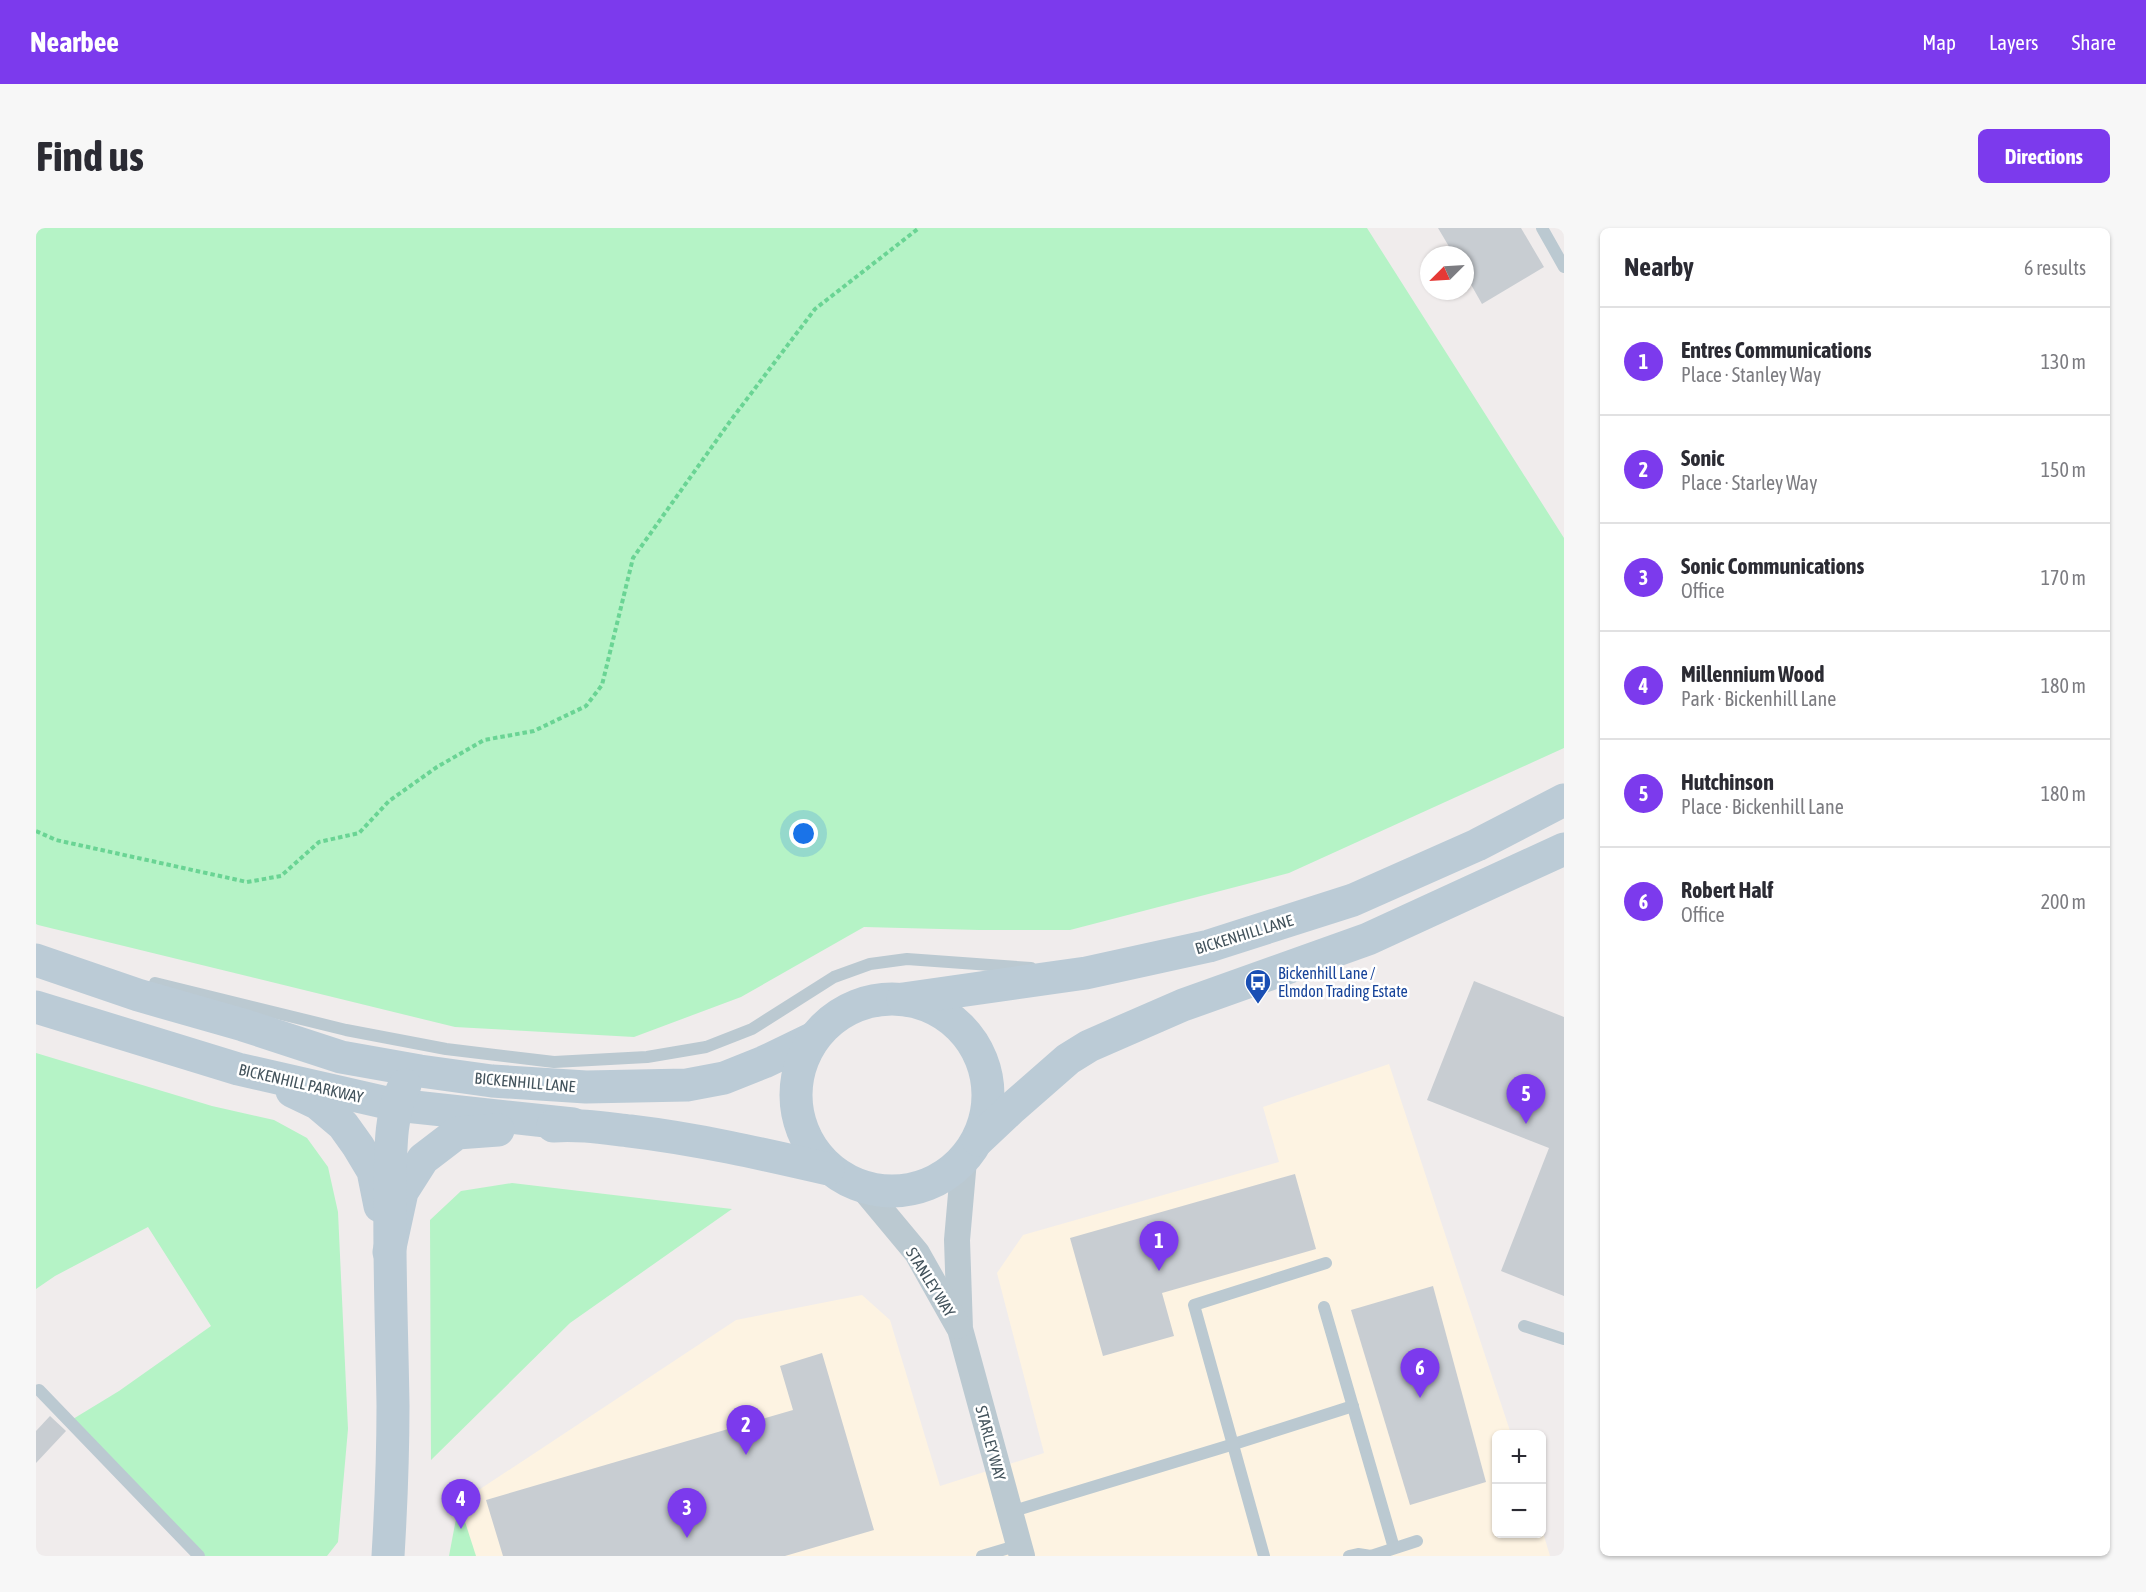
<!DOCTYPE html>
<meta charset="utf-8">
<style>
:root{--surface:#fff;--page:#f7f7f7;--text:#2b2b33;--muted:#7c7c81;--line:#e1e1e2;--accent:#7c3aed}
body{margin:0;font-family:"Asap Condensed",sans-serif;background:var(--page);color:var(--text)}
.controls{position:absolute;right:18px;bottom:18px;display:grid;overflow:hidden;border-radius:9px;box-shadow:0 2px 4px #0004}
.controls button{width:54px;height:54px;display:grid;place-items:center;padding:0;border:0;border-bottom:2px solid var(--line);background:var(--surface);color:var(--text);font:30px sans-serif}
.compass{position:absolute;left:1384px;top:18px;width:54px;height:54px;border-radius:50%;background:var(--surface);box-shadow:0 2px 4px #0004;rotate:246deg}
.you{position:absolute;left:768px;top:606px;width:21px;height:21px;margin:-15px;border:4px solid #fff;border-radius:50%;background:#1a73e8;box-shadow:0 0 0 9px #1a73e833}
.badge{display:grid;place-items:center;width:39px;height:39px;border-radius:50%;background:var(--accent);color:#fff;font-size:20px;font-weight:700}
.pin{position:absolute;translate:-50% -50px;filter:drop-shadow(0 2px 3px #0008)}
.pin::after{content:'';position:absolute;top:32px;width:21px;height:18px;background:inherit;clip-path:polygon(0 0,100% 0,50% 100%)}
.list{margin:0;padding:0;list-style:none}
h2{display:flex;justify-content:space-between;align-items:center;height:78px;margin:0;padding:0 24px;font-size:26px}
h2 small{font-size:20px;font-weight:400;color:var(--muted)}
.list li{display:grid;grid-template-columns:39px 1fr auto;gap:18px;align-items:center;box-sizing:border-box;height:108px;padding:0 24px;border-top:2px solid var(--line)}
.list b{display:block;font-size:22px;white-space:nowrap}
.list p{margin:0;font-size:20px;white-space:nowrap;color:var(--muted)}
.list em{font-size:20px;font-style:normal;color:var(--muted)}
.map{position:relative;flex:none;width:1528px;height:1328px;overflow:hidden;border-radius:9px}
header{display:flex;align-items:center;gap:36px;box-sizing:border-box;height:84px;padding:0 30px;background:var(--accent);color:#fff}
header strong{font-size:28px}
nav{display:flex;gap:33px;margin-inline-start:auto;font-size:21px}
.intro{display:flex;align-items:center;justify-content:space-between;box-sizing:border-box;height:144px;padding:0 36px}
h1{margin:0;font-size:42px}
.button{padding:15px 27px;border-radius:9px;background:var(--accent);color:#fff;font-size:21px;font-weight:700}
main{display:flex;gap:36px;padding:0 36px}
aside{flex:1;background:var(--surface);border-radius:9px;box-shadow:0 2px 4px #0004}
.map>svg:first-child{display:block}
</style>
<header>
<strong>Nearbee</strong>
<nav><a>Map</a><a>Layers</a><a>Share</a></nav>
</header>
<div class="intro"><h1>Find us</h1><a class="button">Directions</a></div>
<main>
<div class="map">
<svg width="1528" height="1328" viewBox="0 0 1528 1328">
<rect width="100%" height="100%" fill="#f0ecec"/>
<polygon fill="#fdf3e2" points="1353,836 1475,1206 1460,1206 1460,1306 1506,1306 1506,1301 1514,1328 438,1328 423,1275 700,1092 826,1067 854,1092 904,1258 1008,1225 961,1045 987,1007 1243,934 1227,879"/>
<g fill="#b5f3c6">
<polygon points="0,0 1331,0 1528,310 1528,520 1253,645 1034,702 943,702 828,699 705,769 598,809 419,799 2,697 0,696"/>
<polygon points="0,825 176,878 238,892 271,910 292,939 302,984 312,1201 302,1314 291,1328 164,1328 37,1191 83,1163 175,1098 112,999 19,1048 0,1061"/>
<polygon points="476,955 696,981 534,1095 395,1232 394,992 425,963"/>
<polygon points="423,1275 440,1328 413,1328"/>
</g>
<g fill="#c8cdd2">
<polygon points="1402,0 1485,0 1508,39 1446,76 1429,46 1429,27 1418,27"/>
<polygon points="1438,753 1528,789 1528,1068 1465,1043 1513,920 1391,872"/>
<polygon points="1259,946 1280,1021 1126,1065 1138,1108 1067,1128 1034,1010"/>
<polygon points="1397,1058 1450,1254 1374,1277 1315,1082"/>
<polygon points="786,1125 838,1302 749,1328 467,1328 450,1272 757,1182 744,1138"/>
<polygon points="14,1188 30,1203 0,1235 0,1203"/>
</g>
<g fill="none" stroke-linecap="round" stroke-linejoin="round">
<polyline stroke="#6ad494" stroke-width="4" stroke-dasharray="4.5 3" stroke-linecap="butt" points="0,603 20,612 211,654 245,648 283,614 323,605 353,573 401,539 448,512 498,503 550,478 566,457 597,330 695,192 779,81 883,0"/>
<g stroke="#bbc9d1" stroke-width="12">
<polyline points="1506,0 1528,39"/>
<polyline points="119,755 310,802 410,821 518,834 611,829 670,819 716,801 798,749 834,736 871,731 995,740"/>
<polyline points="1288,1079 1358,1320"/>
<polyline points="1488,1098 1528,1111"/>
<polyline points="3,1162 163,1328"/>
<polyline points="974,1284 1198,1216 1317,1178"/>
<polyline points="946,1328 983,1317"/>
<polyline points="1228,1328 1158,1077 1290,1035"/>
<polyline points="1313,1328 1322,1326 1335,1328 1381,1313"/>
</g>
<g stroke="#bbc9d1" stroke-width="26">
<polyline points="928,932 921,1012 924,1101 986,1328"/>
<polyline points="826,959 881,1025 922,1098"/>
</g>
<g stroke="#bbcbd6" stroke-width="33">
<polyline points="0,732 102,767 207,797 305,829 384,843 456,853 550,859 651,857 688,850 728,834 776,811"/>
<circle cx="856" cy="867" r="96"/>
<polyline points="867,771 1050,745 1173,718 1317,672 1441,617 1528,572"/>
<polyline points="0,779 202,841 360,877 537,896"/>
<polyline points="256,863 281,875 307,897 322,918 337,943 344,978"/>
<path d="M517 898C543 896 568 900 594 903 661 911 727 926 792 941"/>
<polyline points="942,912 976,880 1032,831 1053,818 1147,777 1332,711 1528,621"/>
<polyline points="353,1024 366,964 387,931 421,905 462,902"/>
<path d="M352 1328C355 1278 357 1228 357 1178 356 1108 353 1038 354 968 355 935 352 886 369 857"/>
</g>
</g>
<defs>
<g id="bus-pin" transform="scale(1.35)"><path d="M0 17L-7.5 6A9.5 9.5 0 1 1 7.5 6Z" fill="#1a4fb4" stroke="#fff"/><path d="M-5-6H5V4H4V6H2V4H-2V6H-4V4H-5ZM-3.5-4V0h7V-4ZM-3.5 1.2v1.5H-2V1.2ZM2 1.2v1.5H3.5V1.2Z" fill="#fff"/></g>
</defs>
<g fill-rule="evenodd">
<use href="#bus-pin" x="1222" y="754"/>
</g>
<g text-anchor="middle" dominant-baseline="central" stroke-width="5" stroke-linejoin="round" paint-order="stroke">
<g font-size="16" fill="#43535c" stroke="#fff">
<text transform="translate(1208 706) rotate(-17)">BICKENHILL LANE</text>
<text transform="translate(489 854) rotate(5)">BICKENHILL LANE</text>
<text transform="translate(265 855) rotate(13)">BICKENHILL PARKWAY</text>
<text transform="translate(895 1054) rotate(58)">STANLEY WAY</text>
<text transform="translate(955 1215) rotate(75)">STARLEY WAY</text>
</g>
<g font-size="16" fill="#164399" stroke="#fff" text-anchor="start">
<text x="1242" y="745">Bickenhill Lane /<tspan x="1242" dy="18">Elmdon Trading Estate</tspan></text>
</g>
</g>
</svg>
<div class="controls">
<button>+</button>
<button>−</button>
</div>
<svg class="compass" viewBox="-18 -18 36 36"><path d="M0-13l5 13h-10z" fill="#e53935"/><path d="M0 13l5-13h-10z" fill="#7c7c81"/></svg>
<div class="you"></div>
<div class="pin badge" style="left:1123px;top:1043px">1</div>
<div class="pin badge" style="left:710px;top:1227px">2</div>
<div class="pin badge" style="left:651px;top:1310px">3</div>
<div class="pin badge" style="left:425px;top:1301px">4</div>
<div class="pin badge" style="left:1490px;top:896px">5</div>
<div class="pin badge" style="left:1384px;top:1170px">6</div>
</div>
<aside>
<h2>Nearby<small>6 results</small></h2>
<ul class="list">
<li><span class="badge">1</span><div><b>Entres Communications</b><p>Place · Stanley Way</p></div><em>130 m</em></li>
<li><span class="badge">2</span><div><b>Sonic</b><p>Place · Starley Way</p></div><em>150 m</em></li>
<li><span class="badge">3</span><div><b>Sonic Communications</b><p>Office</p></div><em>170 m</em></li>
<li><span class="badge">4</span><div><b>Millennium Wood</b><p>Park · Bickenhill Lane</p></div><em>180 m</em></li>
<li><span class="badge">5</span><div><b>Hutchinson</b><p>Place · Bickenhill Lane</p></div><em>180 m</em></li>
<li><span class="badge">6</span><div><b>Robert Half</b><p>Office</p></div><em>200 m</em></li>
</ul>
</aside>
</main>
